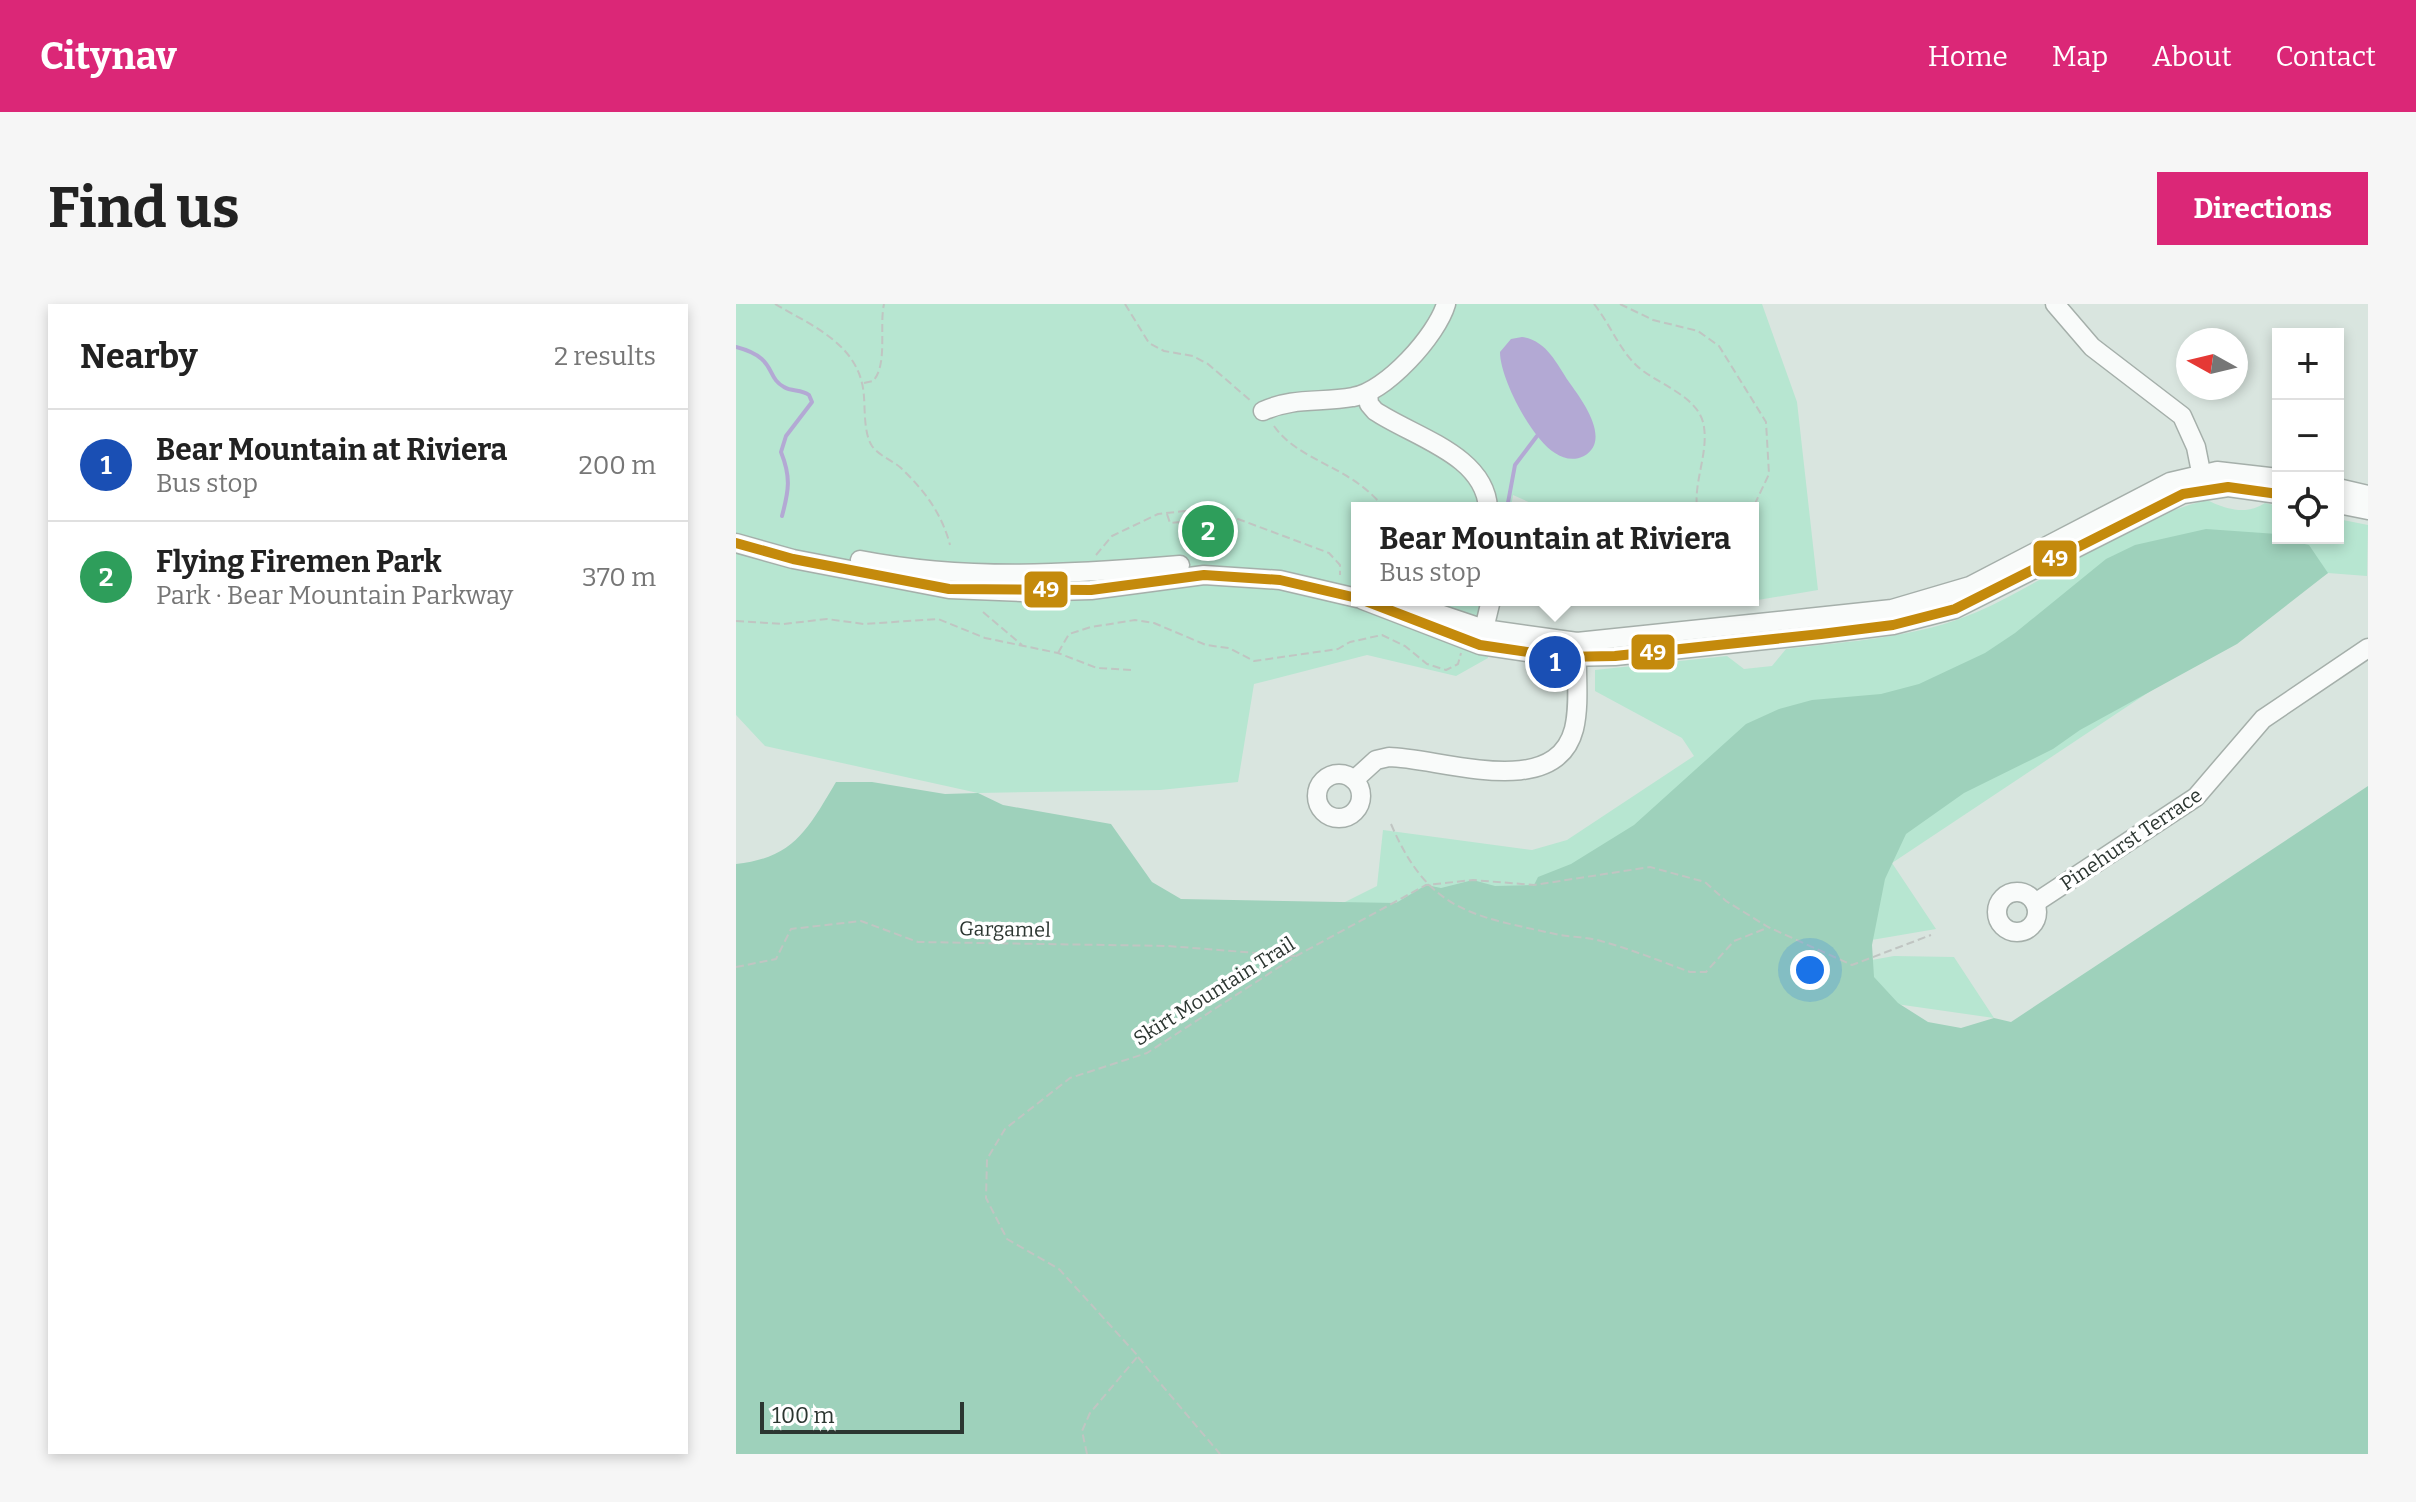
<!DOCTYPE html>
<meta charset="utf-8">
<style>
:root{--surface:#fff;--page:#f6f6f6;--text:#222;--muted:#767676;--line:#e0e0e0;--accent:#db2777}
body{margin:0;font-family:Bitter,serif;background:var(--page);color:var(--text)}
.controls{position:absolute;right:24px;top:24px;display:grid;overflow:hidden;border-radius:0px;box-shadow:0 4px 12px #0003}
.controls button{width:72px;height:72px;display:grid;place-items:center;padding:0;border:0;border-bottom:2px solid var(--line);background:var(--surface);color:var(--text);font:40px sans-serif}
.compass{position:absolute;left:1440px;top:24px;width:72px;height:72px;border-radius:50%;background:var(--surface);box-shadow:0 4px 12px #0003;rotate:278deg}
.scale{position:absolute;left:24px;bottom:20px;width:204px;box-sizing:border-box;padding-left:8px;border:4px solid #2c3631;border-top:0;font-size:22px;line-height:28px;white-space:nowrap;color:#2c3631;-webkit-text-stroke:6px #fff;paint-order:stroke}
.you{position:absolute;left:1074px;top:666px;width:28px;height:28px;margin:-20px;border:6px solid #fff;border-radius:50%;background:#1a73e8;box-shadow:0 0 0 12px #1a73e833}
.badge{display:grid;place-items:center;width:52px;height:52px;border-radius:50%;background:var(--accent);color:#fff;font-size:26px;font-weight:700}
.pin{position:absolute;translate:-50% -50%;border:4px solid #fff;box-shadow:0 2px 8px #0006}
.popup{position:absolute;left:615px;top:198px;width:408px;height:104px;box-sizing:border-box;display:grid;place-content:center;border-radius:0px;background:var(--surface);filter:drop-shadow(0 2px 6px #0005);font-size:26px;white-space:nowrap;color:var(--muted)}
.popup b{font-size:30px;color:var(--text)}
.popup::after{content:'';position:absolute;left:50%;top:100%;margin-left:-16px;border:16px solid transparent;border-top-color:var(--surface)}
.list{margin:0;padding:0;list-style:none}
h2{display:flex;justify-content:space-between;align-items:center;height:104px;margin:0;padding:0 32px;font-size:34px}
h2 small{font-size:26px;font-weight:400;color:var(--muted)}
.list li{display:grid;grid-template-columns:52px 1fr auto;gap:24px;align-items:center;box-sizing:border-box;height:112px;padding:0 32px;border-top:2px solid var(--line)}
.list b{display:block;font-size:30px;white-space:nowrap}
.list p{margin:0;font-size:26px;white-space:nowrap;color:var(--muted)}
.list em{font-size:26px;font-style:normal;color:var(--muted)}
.icon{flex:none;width:44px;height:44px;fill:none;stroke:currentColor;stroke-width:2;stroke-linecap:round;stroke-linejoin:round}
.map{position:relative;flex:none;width:1632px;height:1150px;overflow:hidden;border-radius:0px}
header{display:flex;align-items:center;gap:48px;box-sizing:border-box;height:112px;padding:0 40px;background:var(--accent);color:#fff}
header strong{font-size:38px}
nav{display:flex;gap:44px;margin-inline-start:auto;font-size:28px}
.intro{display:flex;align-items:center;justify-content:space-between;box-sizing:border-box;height:192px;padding:0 48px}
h1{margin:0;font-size:56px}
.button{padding:20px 36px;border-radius:0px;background:var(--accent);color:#fff;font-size:28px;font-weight:700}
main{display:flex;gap:48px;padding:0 48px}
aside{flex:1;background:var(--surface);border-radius:0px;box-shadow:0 4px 12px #0003}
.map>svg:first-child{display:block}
</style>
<header>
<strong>Citynav</strong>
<nav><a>Home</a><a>Map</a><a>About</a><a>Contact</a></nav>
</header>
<div class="intro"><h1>Find us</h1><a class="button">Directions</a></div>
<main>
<aside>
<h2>Nearby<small>2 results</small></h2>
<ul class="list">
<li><span class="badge" style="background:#1a4fb4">1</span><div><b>Bear Mountain at Riviera</b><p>Bus stop</p></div><em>200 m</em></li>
<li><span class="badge" style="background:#2e9e5b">2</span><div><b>Flying Firemen Park</b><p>Park · Bear Mountain Parkway</p></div><em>370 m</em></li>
</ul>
</aside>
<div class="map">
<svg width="1632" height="1150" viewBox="0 0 1632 1150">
<rect width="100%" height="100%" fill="#d9e5df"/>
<g fill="#b7e6d1">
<polygon points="0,0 1026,0 1061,98 1082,286 1016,297 1014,296 1017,296 1017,204 806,204 777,191 775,204 621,204 621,296 760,296 752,354 720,372 631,351 518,380 502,478 424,486 242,489 29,442 0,411"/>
<path d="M1471 196C1491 206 1511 211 1529 199L1542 202V234H1602V215L1632 221 1631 272 1592 269 1156 559 1200 625 1118 639 571 617 641 582 647 526 796 546 831 536 958 452 946 434 859 387V366L991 352 1008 365 1036 362 1050 345C1114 337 1181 334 1241 308 1318 274 1389 216 1471 196Z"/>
<polygon points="1158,652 1218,653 1258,714 1118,694 1119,659"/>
</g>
<path fill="#9ed1bb" d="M1470 225 1541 230 1542 234 1573 241 1592 269 1501 340 1344 426 1317 445 1228 489 1170 530 1149 575 1136 641 1138 673 1162 699 1192 718 1225 724 1258 714 1275 718 1632 482V1150H0V560C58 554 72 525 100 478H136L209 490 242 489 267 501 375 520 416 578 445 595 660 599 690 581 705 584 737 576 759 582 798 581 802 573 835 560 898 521 1010 420 1043 405 1076 396 1145 390 1183 380 1249 349 1279 329 1370 255 1399 241Z"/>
<path fill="#b3a9d4" d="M786 33C811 37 820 59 833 78 846 96 876 136 848 152 838 157 828 155 819 149 796 135 764 75 764 48L775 35Z"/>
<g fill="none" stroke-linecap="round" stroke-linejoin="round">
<g stroke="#b3a9d4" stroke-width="4">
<path d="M0 43C42 54 29 73 48 83 56 88 65 85 73 91L76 98 50 132 45 148C55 173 53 186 46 212"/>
<polyline points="771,204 779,161 801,132"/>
</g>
<g stroke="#a5afaa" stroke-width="21">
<g id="minor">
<polyline points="1319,0 1356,43 1446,112 1460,143 1467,178"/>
<path d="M632 89 633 100 639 107C678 133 749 151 752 204"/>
<path d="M527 107C558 93 585 99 617 93 650 88 701 31 710 0"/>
<polyline points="1602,184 1632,191"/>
<polyline points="1602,200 1632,206"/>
<polyline points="0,239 57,255 213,285 286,288 355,286 468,271 544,276 621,294"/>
<path d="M124 256C232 277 335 270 444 261"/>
<polyline points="627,296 744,341 825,353 879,352 1085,330 1157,321 1219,305 1447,190 1492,183 1542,190"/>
<polyline points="662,296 748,325 841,338 1156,305 1234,282 1434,178 1481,167 1542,174"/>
<polyline points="748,325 755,296"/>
<circle cx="603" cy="492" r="22"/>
<path d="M618 476 640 456 653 453C705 454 819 498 838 425 844 400 840 370 841 344"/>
<circle cx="1281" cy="608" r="20"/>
<polyline points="1299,599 1460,493 1527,415 1632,344"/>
</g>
</g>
<g stroke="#c0c5c2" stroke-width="2" stroke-dasharray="8 4" stroke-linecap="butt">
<path d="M39 0C78 23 125 41 128 93 129 107 128 130 136 142 143 152 156 156 165 164 189 187 206 210 214 241"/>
<polyline points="389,0 413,39 428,47 457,52 472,60 515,97"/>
<path d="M858 0C874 20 883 45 901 62 922 81 964 92 968 123 972 150 958 177 961 204"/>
<polyline points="884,0 917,16 962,27 983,42 1030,118 1033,170 1017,204"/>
<path d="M128 79 137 77C152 61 143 22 148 0"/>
<path d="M538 122C563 158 616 162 648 204"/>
<polyline points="454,208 454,247"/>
<polyline points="431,210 434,219 454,217"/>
<polyline points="445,230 445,219"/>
<polyline points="360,251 376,232 422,210 448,207 494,212 593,249 604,261 604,271"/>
<polyline points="247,308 286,341"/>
<polyline points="0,317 47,320 91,315 128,320 202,315 249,334 322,349 361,364 395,366"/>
<polyline points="322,349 333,330 355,323 399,316 418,319 470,341 493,344 518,357 602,345 614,338 646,331 669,342 691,360 710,366 722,360 725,349"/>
<path d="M655 520C693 609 738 612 824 631 836 633 849 633 861 636 892 644 924 657 954 668H970L998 637 1031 624"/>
<polyline points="0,663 40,655 55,625 125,617 182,638 432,642 559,652"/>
<polyline points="402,1053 484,1150"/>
<polyline points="351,1150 346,1127 354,1109 402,1052 323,965 271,935 250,894 251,855 269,825 334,774 411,749 560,652 690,581 737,576 798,581 914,563 969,578 990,597 1032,623 1116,661 1195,631"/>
</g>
<use href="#minor" stroke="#f9fbfa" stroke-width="18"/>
<g stroke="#fff" stroke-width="16">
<g id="bus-1">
<polyline points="0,239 57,255 213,285 355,286 468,271 544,276 621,294"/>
<polyline points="627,296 744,341 825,353 879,352 1085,330 1157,321 1219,305 1447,190 1492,183 1542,190"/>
</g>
</g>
<use href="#bus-1" stroke="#c48a0c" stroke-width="10"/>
</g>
<g text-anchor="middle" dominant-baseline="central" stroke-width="7" stroke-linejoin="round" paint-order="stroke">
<g font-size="20" fill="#2c3631" stroke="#fff">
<text transform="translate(1395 535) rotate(-34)">Pinehurst Terrace</text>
<text transform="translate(269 625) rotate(1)">Gargamel</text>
<text transform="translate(478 687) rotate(-32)">Skirt Mountain Trail</text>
</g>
</g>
<g stroke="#fff" stroke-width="3">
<rect x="1296" y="235" width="46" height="39" rx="8" fill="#c48a0c"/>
<rect x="287" y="266" width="46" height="39" rx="8" fill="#c48a0c"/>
<rect x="894" y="329" width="46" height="38" rx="8" fill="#c48a0c"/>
</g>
<g font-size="22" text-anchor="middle" font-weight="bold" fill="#fff">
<text x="1319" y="262">49</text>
<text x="310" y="293">49</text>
<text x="917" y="356">49</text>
</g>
</svg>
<div class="controls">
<button>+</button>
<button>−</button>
<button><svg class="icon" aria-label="locate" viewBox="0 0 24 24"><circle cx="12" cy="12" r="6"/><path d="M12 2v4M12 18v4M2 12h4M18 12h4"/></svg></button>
</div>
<svg class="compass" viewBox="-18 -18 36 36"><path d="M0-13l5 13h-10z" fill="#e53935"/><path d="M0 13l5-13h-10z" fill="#767676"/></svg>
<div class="scale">100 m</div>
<div class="you"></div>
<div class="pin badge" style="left:819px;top:358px;background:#1a4fb4">1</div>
<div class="popup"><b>Bear Mountain at Riviera</b>Bus stop</div>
<div class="pin badge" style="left:472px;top:227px;background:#2e9e5b">2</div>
</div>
</main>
